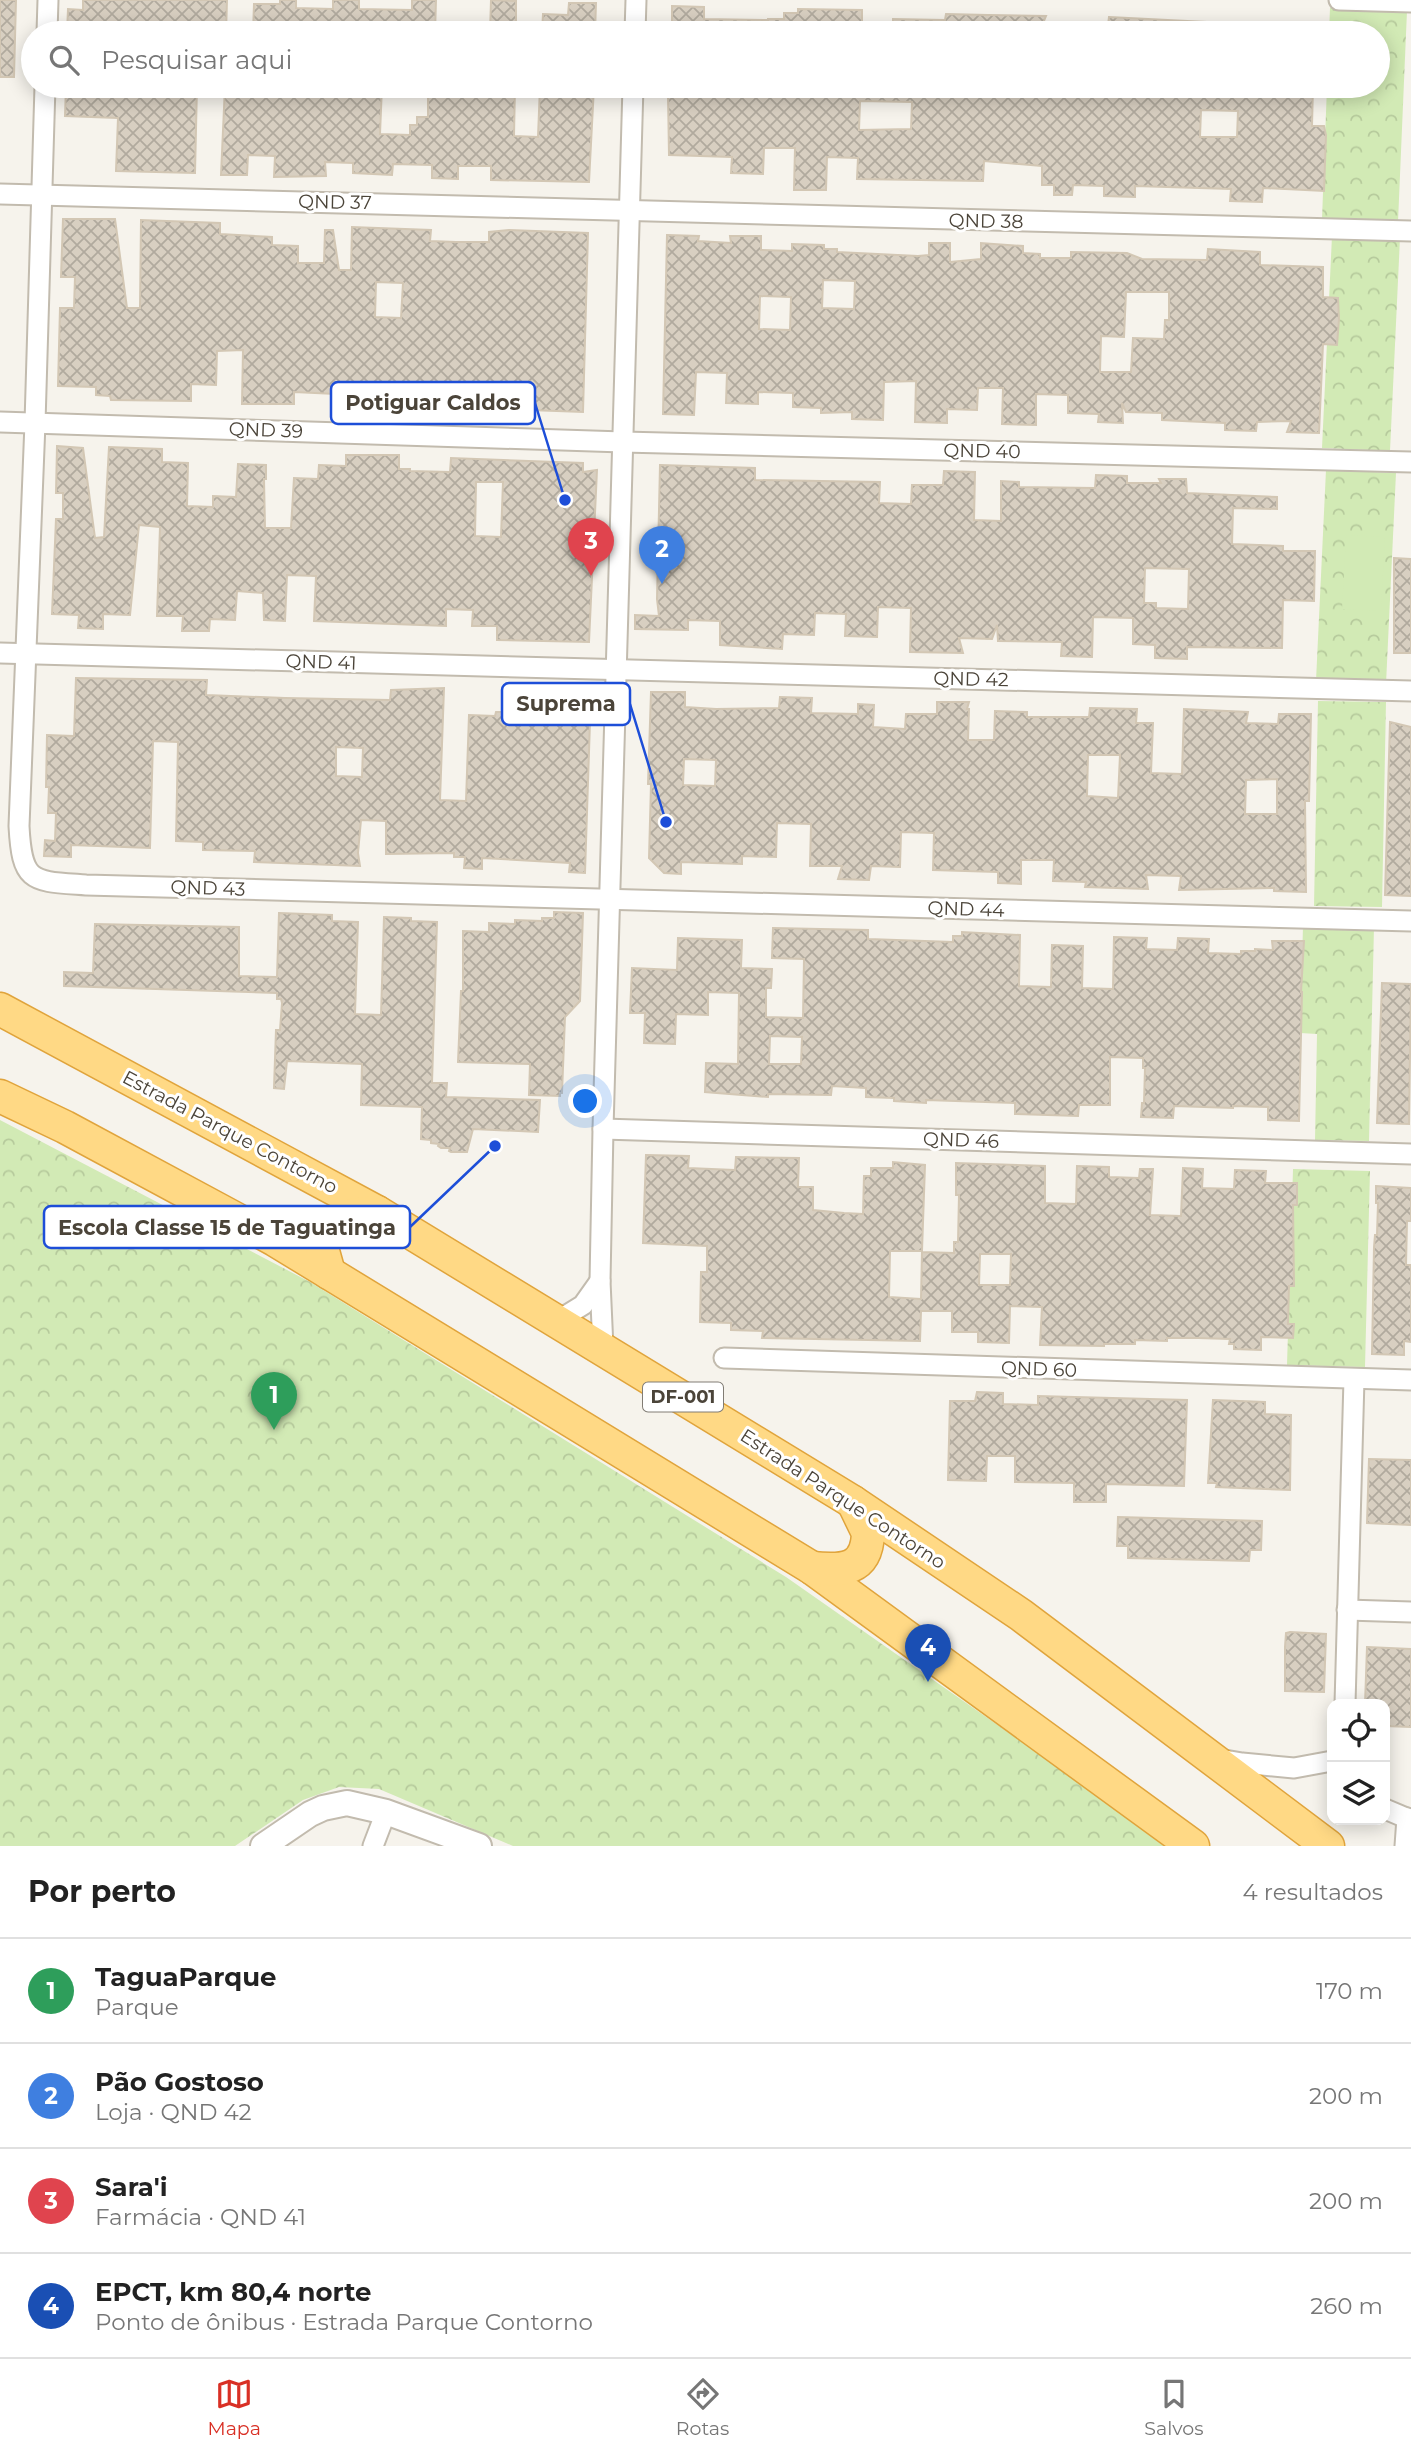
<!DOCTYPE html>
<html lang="pt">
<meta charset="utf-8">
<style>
:root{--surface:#fff;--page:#f6f6f6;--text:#222;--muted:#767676;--line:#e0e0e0;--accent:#d93025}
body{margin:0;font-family:Montserrat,sans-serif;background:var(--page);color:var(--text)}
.controls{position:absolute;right:21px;bottom:21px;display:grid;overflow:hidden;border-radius:14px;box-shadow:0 4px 18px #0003}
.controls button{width:63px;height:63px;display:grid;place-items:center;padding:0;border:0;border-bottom:2px solid var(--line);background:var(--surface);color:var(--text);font:35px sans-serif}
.you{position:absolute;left:586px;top:1102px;width:24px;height:24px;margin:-18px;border:5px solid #fff;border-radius:50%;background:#1a73e8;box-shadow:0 0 0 10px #1a73e833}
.badge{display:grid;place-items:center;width:46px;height:46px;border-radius:50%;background:var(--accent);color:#fff;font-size:23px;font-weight:700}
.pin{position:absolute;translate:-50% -58px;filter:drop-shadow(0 2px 4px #0008)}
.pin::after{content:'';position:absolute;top:37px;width:24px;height:21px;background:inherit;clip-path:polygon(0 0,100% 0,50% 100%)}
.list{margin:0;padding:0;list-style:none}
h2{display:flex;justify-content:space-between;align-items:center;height:91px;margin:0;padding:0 28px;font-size:30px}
h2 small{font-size:23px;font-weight:400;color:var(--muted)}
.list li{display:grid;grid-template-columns:46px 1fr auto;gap:21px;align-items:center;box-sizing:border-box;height:105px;padding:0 28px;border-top:2px solid var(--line)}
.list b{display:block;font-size:26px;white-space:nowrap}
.list p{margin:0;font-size:23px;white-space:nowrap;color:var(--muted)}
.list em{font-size:23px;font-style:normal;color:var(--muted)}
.icon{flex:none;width:38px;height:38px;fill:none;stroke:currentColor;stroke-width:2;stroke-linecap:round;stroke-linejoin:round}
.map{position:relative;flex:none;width:1411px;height:1846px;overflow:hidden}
.search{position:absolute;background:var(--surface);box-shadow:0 4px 18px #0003;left:21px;right:21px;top:21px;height:77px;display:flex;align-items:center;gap:18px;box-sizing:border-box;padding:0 24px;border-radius:38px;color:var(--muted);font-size:26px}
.sheet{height:511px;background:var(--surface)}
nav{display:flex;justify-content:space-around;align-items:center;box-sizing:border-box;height:98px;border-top:2px solid var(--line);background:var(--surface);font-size:19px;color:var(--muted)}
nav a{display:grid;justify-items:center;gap:4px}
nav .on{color:var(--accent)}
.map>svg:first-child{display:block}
</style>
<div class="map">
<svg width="1411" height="1846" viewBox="0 0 1411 1846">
<defs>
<pattern id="forest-crowns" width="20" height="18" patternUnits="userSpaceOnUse" patternTransform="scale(1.75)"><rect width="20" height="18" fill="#d2eab5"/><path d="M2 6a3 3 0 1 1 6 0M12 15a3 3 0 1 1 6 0" fill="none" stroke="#b6ca9c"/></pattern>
<pattern id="building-cross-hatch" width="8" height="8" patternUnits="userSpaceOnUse" patternTransform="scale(1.75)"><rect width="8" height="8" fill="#d8cfc1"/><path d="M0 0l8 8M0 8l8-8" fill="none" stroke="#b1aa9e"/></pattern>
</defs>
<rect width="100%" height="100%" fill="#f6f3ec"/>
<g fill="url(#forest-crowns)">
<polygon points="1330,8 1407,11 1398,222 1322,219 1327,86 1378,86 1378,33 1329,33"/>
<polygon points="1332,236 1400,238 1390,451 1322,448"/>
<polygon points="1326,470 1396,473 1386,684 1316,681"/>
<polygon points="1318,701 1386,702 1382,907 1314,906"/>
<polygon points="1303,926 1374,927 1369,1141 1315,1140 1317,1034 1300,1033"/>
<polygon points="0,1120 310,1282 786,1577 1039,1754 1164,1846 513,1846 379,1789 339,1787 303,1800 235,1846 0,1846"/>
<polygon points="1293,1169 1370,1171 1365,1367 1287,1365"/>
</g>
<polygon fill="#d2eab5" points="1346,535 1385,537 1381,611 1342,609"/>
<g fill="url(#building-cross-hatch)" stroke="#d3c7b4" stroke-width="2" fill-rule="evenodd">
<polygon points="0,0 16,0 14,77 0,77"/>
<polygon points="83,0 227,0 226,33 67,33 68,9 83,10"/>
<polygon points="280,0 296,0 296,8 333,9 333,0 359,0 359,9 412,10 412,0 436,0 435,33 253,33 254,4 280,4"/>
<polygon points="491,0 516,1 516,33 490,33"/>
<polygon points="569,3 596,3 595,33 542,33 543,14 568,15"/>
<polygon points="672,6 704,7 704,19 768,20 768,19 784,19 784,13 798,13 798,9 862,10 862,33 672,33"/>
<polygon points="946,14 988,15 1046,16 1039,33 893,33 893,19 945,20"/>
<polygon points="1109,17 1206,22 1206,33 1107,33"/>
<polygon points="66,86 197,86 195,173 116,171 118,118 65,116"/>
<polygon points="225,86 382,86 380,134 410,135 410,125 417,125 417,117 428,117 428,88 488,90 488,86 515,86 514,136 538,137 540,86 594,86 589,182 491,180 491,166 458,166 458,179 432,178 432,165 393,164 392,175 353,173 353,163 325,162 326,176 274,177 275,156 248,155 247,175 221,175"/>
<path d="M671 86H903V88L940 89V86H1169V89L1175 90V94L1201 95 1223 94 1224 86H1313L1312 126H1324L1326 135 1324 191 1263 188 1262 202 1230 201 1231 189 1135 186V197L1104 196V186L1073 185 1072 195H1054V185H1042V166L984 161 983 181 857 179 858 158 827 157 826 190H794L795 148H764L763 174 731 173 732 157 669 155 668 95H671ZM860 101 912 102 911 129 859 130ZM1201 110 1238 111 1237 137H1200Z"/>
<path d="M63 219H115L127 308H140L141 220 220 223V234L272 237V245L298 246V263H324L325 230H333L339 270H351L352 227 431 230 430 241 456 242H489V232L509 230 588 233 583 412 530 410 531 398 504 397V405L479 403 478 411 451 408 373 407 357 406V395L294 392V404H242L243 350 217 351 216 385 191 384V401L111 400 110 396 96 395V387L58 386 60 308H74L75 277H61ZM376 282 403 283 401 318 375 317Z"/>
<path d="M667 235 699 236 698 241 731 243 730 236H761V250L792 251V244L824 245V249H837V252L918 256 929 255V243H950V262L981 259V243L1023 246V253L1040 254V258H1071V252L1127 253 1142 259 1207 260 1208 249 1260 252V265L1323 267V297L1338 298 1339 319 1337 345 1323 344 1319 433 1287 432 1291 421 1257 422 1256 431 1225 430V423L1162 420V413L1126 412 1122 403 1123 423 1098 422 1099 414 1068 413V395L1036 394V425L1002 424 1003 388H978L977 410 947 409V423L915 422 916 381 884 382 883 420 852 419V412L821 413V408L793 407V393L758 392V404L726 403 727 373 696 372 694 415 663 414ZM823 280 855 281 854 309 822 308ZM1126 292H1169V320H1165L1164 339 1133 338 1131 372H1100L1101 336 1124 337ZM760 296 791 297 790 330 759 329Z"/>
<path d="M57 446 83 448 95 538 104 537 109 447 162 449V462L188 463 187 506 213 507V496L236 497 238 464 266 465V479H264L265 528H291L294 478 318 479 319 465 346 466V455H399V469H410V471L450 472 451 458 583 463V472L597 470 589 642 497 640V626H472L473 610 446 609V626L314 621 316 576 287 575 285 621 264 620 263 593 237 591 235 620 210 619 209 631H182L183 616H157L160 527 139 525 130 615 103 614V629L78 628 79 615 52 614 56 519H63V493H56ZM476 482H503L501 537 475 536Z"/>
<path d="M660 465 755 468V480L880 482 879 503 911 504 912 485H943L944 471 975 472 974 520 1001 521V481L1019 482V487L1095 488 1096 475 1127 476V483H1161L1159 479H1186L1187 493 1277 497V509L1233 508 1232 544 1283 546V551H1315L1314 601 1283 600 1282 648 1187 647V659L1155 658V645L1133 644V618L1093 617 1092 657 1061 656 1062 642 998 641 997 625 992 639 959 638 963 653 910 652 911 608 878 607 877 637 845 636 846 614 815 613 814 635 783 634 782 649 720 645V621L688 620V630L635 629V615L659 616 657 599ZM1145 568 1189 569 1188 609 1156 608V603H1144Z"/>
<polygon points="1394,558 1411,559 1411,653 1394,653"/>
<path d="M76 678 207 680 206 695 285 698 390 700 391 690 444 688 440 800 466 801 469 715 495 716 496 712H512L513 696 548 697V690L591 691 585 873 569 872 570 863 482 858V869L464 868 465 857H454V853L386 854V821L361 820 358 853 360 866 254 862 255 851 203 850V842L176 841 178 742 153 741 150 848 71 845V857L44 856 45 840 55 841 56 813H48L49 787H46L47 735 74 736ZM336 747 363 748 362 777 336 776Z"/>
<path d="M651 692H685V707L716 709 779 708 780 697 812 698 811 713 858 714V704L874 705 873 727 905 729 906 714H937V702H969L967 709H969L968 740H994L995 711 1027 712V717H1089L1090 708 1137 709 1136 723H1153L1151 773 1182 774 1184 709 1248 712 1246 723 1278 724 1279 714H1311L1309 801H1305L1306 892 1274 891V888L1179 890 1181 876 1146 875 1148 889 1085 887 1086 882 1053 881 1054 860H1021V884L998 883V872L933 870 934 833 901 832 900 867 871 866 869 880 838 879 842 866H810L811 824 777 823 776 857 742 856V864L681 862V874L664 873 649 858 651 784H648ZM1088 755H1120L1118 798 1087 796ZM684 759 716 760 715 786 683 785ZM1277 779V814H1245L1246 780Z"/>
<polygon points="1390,722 1411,727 1411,896 1385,895"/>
<polygon points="554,912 583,913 580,1001 565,1017 562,1093 560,1093 560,1096 529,1095 530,1064 458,1062 461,991 463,991 463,931 489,932 489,923 515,924 515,920 542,921 542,918 554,918"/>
<polygon points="279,913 332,915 332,921 358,922 355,1014 381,1015 384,917 411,918 411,921 437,922 432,1083 447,1083 446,1097 540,1100 538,1132 473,1129 467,1152 451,1152 449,1151 450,1148 441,1148 438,1146 439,1144 431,1143 431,1140 421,1139 422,1107 361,1105 362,1064 287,1061 284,1089 274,1088 276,1030 280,1030 282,1003 281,999 277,999 277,993 64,986 64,972 93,973 95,924 239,927 239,976 277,977"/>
<path d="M773 928 868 930V939L953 942V936H962V932L1020 935 1019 986 1051 987 1052 945 1083 946 1082 988 1113 989 1114 937 1147 938 1146 949 1177 950 1178 938 1209 939 1208 953 1241 954V951H1255V949L1273 950 1272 941H1304L1301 992H1302L1299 1121 1268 1120V1107L1233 1106V1108L1174 1106 1173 1118 1141 1117 1142 1103H1144L1145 1068H1143V1058L1110 1057V1105H1079L1078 1116 1015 1114V1103L926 1100V1103L894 1101V1098L866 1097V1088L832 1086 831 1095 768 1094V1097L705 1092 706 1063 738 1064 739 993 708 992V1015L676 1014 675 1044 644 1043 645 1013H630L632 968 677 970 678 938 742 940 741 968 772 969 771 988H766V1017L803 1018 804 959 772 958ZM770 1036 802 1037 801 1064H769Z"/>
<polygon points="1382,983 1411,984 1409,1124 1377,1123"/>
<path d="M646 1155 689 1156 688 1168 735 1170 736 1157 799 1158 798 1187H813V1210L844 1213 863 1214 864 1176H871V1168H893V1162L925 1165 922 1251H890L889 1297 921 1299 922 1252 954 1253V1242H958L959 1195H956V1163L1045 1166V1203L1076 1204 1077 1166 1109 1167V1177L1139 1178 1140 1169H1153L1150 1215 1181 1216 1183 1168 1203 1169 1202 1188 1234 1189 1235 1170 1266 1171 1265 1183H1297V1205H1293L1294 1286H1289L1288 1324H1294L1293 1338 1261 1337V1350L1234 1349V1344H1229L1230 1339 1198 1338H1167V1341L1135 1340V1344H1104V1346L1040 1345 1042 1307 1010 1306 1009 1343 978 1342V1332H952V1311H921L920 1341 762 1338 763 1331 731 1330V1323L700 1322 701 1272H707V1246L643 1243ZM980 1254H1011L1010 1285H979Z"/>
<polygon points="1376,1186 1411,1188 1411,1221 1407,1221 1406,1265 1411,1265 1411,1342 1404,1341 1404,1355 1372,1354 1374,1247 1375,1235 1377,1235 1378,1203 1376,1203"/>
<polygon points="977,1392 1003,1393 1003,1404 1038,1405 1038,1396 1187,1400 1184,1486 1106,1484 1106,1502 1074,1502 1074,1483 1015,1482 1015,1456 987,1456 986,1481 948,1480 950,1401 975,1401"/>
<polygon points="1213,1400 1265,1402 1265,1414 1291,1415 1290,1490 1216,1487 1217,1483 1208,1483"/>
<polygon points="1369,1459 1411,1460 1411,1525 1367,1523"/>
<polygon points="1118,1517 1262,1521 1261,1550 1250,1550 1249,1561 1128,1558 1128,1546 1117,1546"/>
<polygon points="1290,1632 1326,1634 1324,1692 1285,1691 1285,1647 1286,1633"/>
<polygon points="1367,1647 1411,1649 1411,1727 1385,1726 1385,1704 1365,1704"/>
</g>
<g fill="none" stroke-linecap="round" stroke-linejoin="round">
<g stroke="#c2bbae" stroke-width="23">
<g id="minor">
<polyline points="1339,0 1411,2"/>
<polyline points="47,33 48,0"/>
<polyline points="635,33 636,0"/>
<path d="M45 86 35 423 19 826C22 884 32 881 86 885L1411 921"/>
<polyline points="0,194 1411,231"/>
<polyline points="0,422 623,442 1411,462"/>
<polyline points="0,653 1411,691"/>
<polyline points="603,1129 1411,1154"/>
<polyline points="557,1321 583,1305 600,1281"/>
<polyline points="603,1348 600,1281 603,1129 633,86"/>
<polyline points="724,1358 1411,1380"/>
<polyline points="1347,1610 1411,1612"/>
<polyline points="1345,1704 1354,1379"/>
<polyline points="1219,1759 1242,1763 1294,1768 1332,1761"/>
<polyline points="1385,1809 1411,1820"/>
<polyline points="373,1846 386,1812"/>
<polyline points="1405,1846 1407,1818"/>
</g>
</g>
<g stroke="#c2bbae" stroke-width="28">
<polyline id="tertiary" points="263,1846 310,1814 323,1808 347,1803 386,1812 479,1846"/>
</g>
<g stroke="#e0a43c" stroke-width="35">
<g id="trunk">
<polyline points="0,1009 377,1212 853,1502 1021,1615 1328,1846"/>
<polyline points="0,1096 65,1127 275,1240 812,1568 1193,1846"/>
<path d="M329 1273 321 1244C332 1213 349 1215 377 1212"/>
<path d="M812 1568C842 1571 867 1571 868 1533L853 1502"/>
</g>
</g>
<use href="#minor" stroke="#fff" stroke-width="19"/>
<use href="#tertiary" stroke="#fff" stroke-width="24"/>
<use href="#trunk" stroke="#ffd985" stroke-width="32"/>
</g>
<g text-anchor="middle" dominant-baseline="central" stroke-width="6" stroke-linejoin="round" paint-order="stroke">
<rect fill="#fff" stroke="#817c74" stroke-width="2" x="643" y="1382.5" width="80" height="29" rx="5"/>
<g font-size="18" font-weight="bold" fill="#4b4439">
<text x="683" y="1397">DF-001</text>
</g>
<g font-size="19" fill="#4b4439" stroke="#fff">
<text transform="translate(335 202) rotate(1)">QND 37</text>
<text transform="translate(986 221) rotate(1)">QND 38</text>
<text transform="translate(266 430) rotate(2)">QND 39</text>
<text transform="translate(982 451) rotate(1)">QND 40</text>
<text transform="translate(321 662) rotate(2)">QND 41</text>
<text transform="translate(971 679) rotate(1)">QND 42</text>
<text transform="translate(208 888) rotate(2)">QND 43</text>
<text transform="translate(966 909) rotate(2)">QND 44</text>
<text transform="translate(230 1132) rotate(28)">Estrada Parque Contorno</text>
<text transform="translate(961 1140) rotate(2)">QND 46</text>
<text transform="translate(1039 1369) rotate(2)">QND 60</text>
<text transform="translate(843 1499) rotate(33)">Estrada Parque Contorno</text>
</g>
</g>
<path fill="none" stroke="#1d4ed8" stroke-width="2.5" d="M565 500L535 403M666 822L630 704M495 1146L410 1227"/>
<g fill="#1d4ed8" stroke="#fff" stroke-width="2.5">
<circle cx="565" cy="500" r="7"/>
<circle cx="666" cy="822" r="7"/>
<circle cx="495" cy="1146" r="7"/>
</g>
<g fill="#fff" stroke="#1d4ed8" stroke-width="2.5">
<rect x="331" y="382" width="204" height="42" rx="7"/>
<rect x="502" y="683" width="128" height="42" rx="7"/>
<rect x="44" y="1206" width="366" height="42" rx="7"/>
</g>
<g font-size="21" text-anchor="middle" font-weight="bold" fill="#4b4439">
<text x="433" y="410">Potiguar Caldos</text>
<text x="566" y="711">Suprema</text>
<text x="227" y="1235">Escola Classe 15 de Taguatinga</text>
</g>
</svg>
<div class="controls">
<button><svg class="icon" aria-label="locate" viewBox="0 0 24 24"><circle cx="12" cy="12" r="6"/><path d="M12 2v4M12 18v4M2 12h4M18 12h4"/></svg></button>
<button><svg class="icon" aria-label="layers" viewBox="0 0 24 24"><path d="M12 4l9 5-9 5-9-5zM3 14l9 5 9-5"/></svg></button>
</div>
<div class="you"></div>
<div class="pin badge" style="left:274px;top:1430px;background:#2e9e5b">1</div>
<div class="pin badge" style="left:662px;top:584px;background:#3f7fe0">2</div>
<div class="pin badge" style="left:591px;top:576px;background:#e0444e">3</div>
<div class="pin badge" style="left:928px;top:1682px;background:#1a4fb4">4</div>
<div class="search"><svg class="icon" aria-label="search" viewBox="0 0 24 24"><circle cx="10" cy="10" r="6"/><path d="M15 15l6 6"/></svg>Pesquisar aqui</div>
</div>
<section class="sheet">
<h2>Por perto<small>4 resultados</small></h2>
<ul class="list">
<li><span class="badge" style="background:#2e9e5b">1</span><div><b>TaguaParque</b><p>Parque</p></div><em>170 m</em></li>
<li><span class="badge" style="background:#3f7fe0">2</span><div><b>Pão Gostoso</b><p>Loja · QND 42</p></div><em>200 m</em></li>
<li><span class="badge" style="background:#e0444e">3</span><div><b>Sara'i</b><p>Farmácia · QND 41</p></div><em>200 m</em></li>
<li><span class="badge" style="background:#1a4fb4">4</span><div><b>EPCT, km 80,4 norte</b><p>Ponto de ônibus · Estrada Parque Contorno</p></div><em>260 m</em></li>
</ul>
</section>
<nav>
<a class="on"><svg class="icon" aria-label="map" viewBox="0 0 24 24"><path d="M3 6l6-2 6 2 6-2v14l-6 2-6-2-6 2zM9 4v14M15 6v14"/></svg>Mapa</a>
<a><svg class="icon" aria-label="directions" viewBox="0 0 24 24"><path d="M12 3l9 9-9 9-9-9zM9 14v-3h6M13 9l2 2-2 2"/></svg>Rotas</a>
<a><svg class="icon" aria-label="saved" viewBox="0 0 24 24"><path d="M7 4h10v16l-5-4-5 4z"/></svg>Salvos</a>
</nav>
